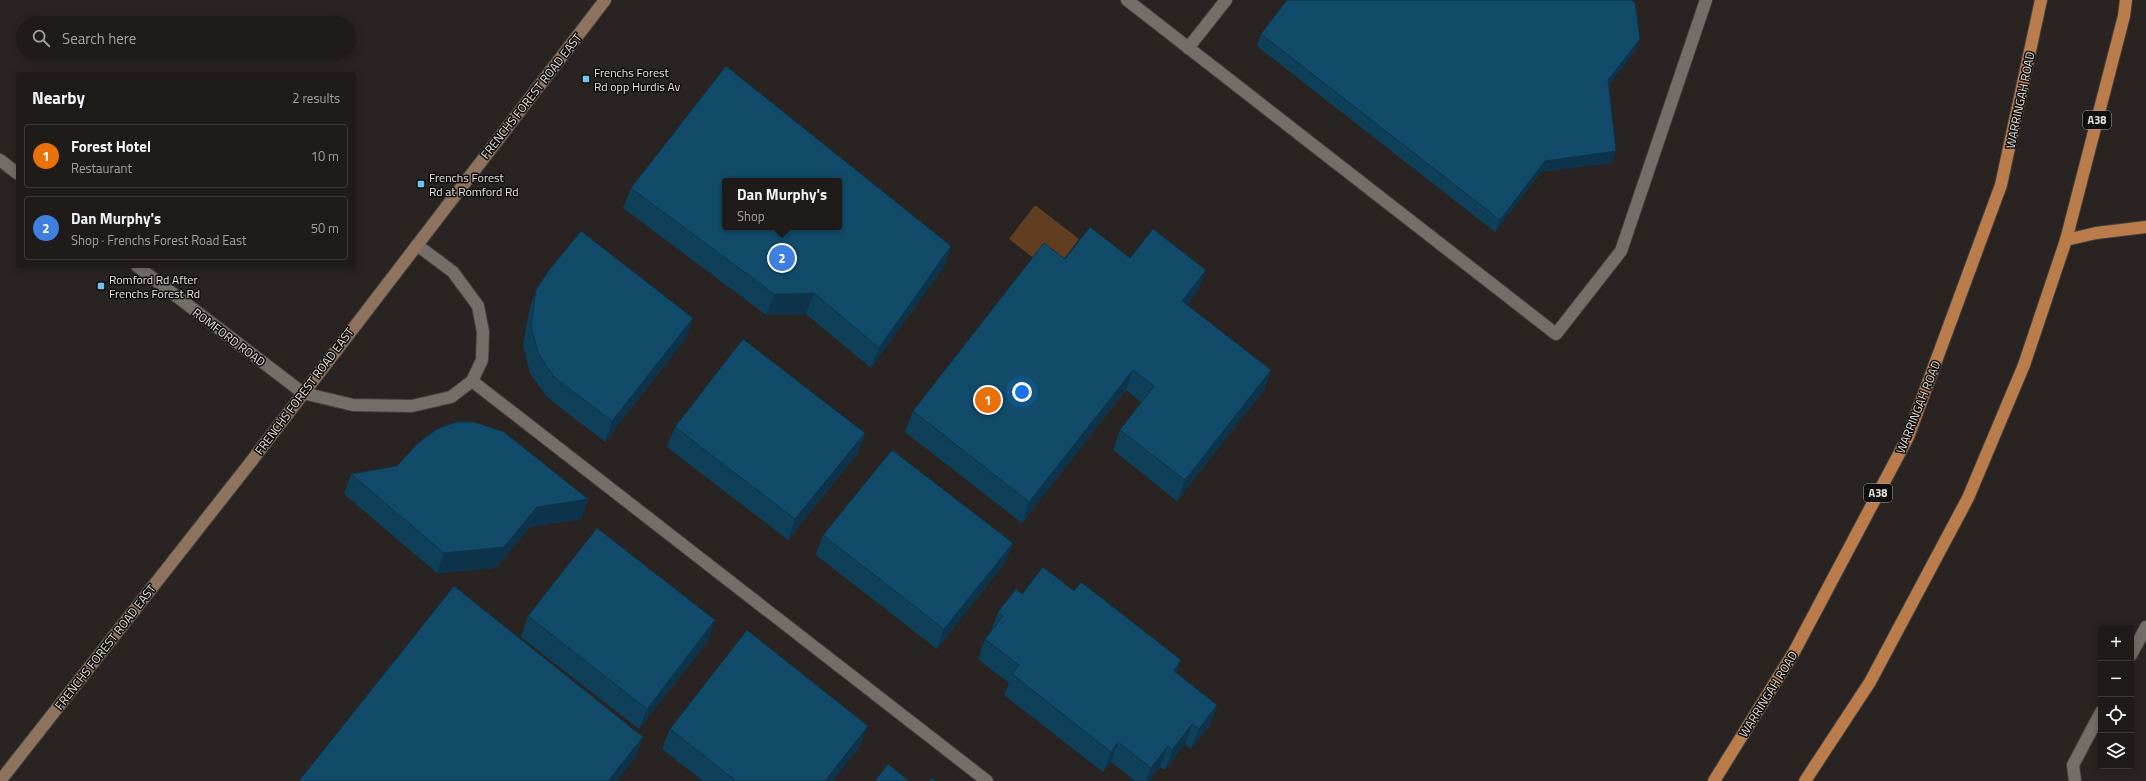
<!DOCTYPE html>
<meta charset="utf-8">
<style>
:root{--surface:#1f1b19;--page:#272422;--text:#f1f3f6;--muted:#a1a1a2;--line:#3c3938;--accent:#6fc2f4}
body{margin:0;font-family:"Titillium Web",sans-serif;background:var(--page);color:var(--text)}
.controls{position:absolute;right:12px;bottom:12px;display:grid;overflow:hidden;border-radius:4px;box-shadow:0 2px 10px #0003}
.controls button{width:36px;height:36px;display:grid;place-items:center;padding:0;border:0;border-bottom:1px solid var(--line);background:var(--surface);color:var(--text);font:20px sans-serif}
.you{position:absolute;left:1022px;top:392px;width:14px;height:14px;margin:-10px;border:3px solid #fff;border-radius:50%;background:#1a73e8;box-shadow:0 0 0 6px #1a73e833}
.badge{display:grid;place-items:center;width:26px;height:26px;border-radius:50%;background:var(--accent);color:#fff;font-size:13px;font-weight:700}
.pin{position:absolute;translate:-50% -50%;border:2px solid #fff;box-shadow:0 1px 4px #0006}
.popup{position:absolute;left:722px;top:178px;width:120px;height:52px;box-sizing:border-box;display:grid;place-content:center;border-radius:4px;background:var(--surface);filter:drop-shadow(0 1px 3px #0005);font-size:13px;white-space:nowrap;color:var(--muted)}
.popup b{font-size:15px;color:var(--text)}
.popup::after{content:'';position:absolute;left:50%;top:100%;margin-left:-8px;border:8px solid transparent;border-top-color:var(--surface)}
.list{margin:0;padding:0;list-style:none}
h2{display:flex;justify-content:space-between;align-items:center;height:52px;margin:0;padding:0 16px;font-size:17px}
h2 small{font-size:13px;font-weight:400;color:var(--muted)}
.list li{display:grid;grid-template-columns:26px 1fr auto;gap:12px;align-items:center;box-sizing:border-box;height:64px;margin:0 8px 8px;padding:0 8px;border:1px solid var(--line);border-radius:4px}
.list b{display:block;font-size:15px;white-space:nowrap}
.list p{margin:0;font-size:13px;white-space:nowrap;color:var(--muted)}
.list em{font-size:13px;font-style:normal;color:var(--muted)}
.icon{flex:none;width:22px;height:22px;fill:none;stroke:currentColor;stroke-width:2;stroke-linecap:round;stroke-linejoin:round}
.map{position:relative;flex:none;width:2146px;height:781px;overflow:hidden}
.search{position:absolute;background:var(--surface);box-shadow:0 2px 10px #0003;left:16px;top:16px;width:340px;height:44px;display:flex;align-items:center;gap:10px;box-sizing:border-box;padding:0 14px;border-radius:22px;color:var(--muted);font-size:15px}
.panel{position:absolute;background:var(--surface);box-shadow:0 2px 10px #0003;left:16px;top:72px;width:340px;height:196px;border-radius:4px}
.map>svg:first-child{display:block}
</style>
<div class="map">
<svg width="2146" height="781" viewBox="0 0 2146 781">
<rect width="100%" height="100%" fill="#292421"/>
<polygon fill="#613d22" points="1035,205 1079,239 1053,273 1009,239"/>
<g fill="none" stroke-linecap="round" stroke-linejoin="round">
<g stroke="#44403d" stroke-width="14">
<g id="service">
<polyline points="1127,0 1556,334 1621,251 1706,0"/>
<polyline points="1188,48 1226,0"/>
<polyline points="472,381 987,781"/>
<polyline points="303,393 353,405 412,406 451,397 472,381 482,360 483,332 478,306 453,272 417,245"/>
<polyline points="2131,655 2146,627"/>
<polyline points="2075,781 2073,765 2101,712"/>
</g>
</g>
<g stroke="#44403d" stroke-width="14">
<g id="minor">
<polyline points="0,160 18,174"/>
<polyline points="137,266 303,393"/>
</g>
</g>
<g stroke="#44403d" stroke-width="14">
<polyline id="secondary" points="0,781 250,463 605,0"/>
</g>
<g stroke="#44403d" stroke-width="14">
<g id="trunk">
<polyline points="2066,240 2096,233 2146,227"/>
<polyline points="1714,781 1794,652 1908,437 2001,185 2041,0"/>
<polyline points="1805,781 1870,682 1968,498 2024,365 2066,240 2124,16 2126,0"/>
</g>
</g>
<use href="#service" stroke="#746e69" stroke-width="12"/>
<use href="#minor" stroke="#746e69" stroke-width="12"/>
<use href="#secondary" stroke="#8e735e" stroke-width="12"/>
<use href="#trunk" stroke="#b97c4a" stroke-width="12"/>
</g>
<g fill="#0f405a">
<polygon points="1261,34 1635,51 1608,86 1612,163 1541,172 1495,232 1257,46"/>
<polygon points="631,188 951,246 944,267 871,368 806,314 766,315 623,208"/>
<polygon points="1130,258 1206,270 1198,290 1187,305 1271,370 1264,390 1177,501 1113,450 1120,430 1141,402 1126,390 1022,523 905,432 913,411 1065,259"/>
<polygon points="536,290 693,318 686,338 605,442 547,397 530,373 523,346 529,311"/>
<polygon points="675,427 865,433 858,453 788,540 667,447"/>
<polygon points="351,474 588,499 581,519 530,527 496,568 437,573 344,494"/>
<polygon points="823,535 1013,543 1005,563 937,649 816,555"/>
<polygon points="1022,594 1176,673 1217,705 1210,725 1191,749 1185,744 1165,770 1160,767 1149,781 1135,781 1111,762 1103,772 1004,695 1009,683 978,659 985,639 991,631 998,612"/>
<polygon points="528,616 708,641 639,729 521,637"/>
<polygon points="670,729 860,746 833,781 703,781 662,749"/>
</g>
<g fill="#0d344a">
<polygon points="1640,39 1635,51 1603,92 1608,80"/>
<polygon points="1616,151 1612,163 1541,172 1495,232 1500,220 1545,161"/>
<polygon points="951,246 944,267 871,368 879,348"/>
<polygon points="1206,270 1198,290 1175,321 1182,301"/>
<polygon points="814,293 806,314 766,315 774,294"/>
<polygon points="693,318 686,338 605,442 612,421"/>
<polygon points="1133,370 1126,390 1022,523 1029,502"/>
<polygon points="1271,370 1264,390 1177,501 1185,480"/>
<polygon points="865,433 858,453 788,540 795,519"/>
<polygon points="588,499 581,519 530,527 496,568 437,573 444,553 537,507"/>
<polygon points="1013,543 1005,563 937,649 944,629"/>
<polygon points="715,620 708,641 639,729 647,709"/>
<polygon points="1181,660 1174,680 1174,671"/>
<polygon points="1217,705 1210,725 1191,749 1199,729"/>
<polygon points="1192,724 1185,744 1165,770 1172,750"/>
<polygon points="868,726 860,746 833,781 825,781"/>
<polygon points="643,737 636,757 617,781 608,781"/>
<polygon points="1118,742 1111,762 1103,772 1111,752"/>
<polygon points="1168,746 1160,767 1149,781 1146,781 1151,768"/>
</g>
<g fill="#124b69" stroke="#0d344a" fill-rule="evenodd">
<polygon points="1287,0 1631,0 1635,3 1640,39 1608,80 1616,151 1545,161 1500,220 1261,34"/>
<path d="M726 66 951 246 879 348 814 293 774 294 631 188ZM725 181H839V227H725Z"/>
<polygon points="1090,227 1130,258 1153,229 1206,270 1182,301 1271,370 1185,480 1120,430 1154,386 1133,370 1029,502 913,411 1044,243 1065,259"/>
<polygon points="581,231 693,318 612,421 554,377 538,353 531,326 536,290 550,269"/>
<polygon points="743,339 865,433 795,519 675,427"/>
<polygon points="456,422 474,422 504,432 588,499 537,507 504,547 444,553 351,474 397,466 418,443 437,429"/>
<polygon points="892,450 1013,543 944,629 823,535"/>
<polygon points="597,528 715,620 647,709 528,616"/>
<polygon points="1043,567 1074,591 1081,582 1181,660 1174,671 1217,705 1199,729 1192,724 1172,750 1168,746 1151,768 1118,742 1111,752 1012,674 1019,665 985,639 1003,616 998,612 1016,589 1022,594"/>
<polygon points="454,586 643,737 608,781 299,781"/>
<polygon points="747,630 868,726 825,781 736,781 670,729"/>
<polygon points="888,764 909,781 875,781"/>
<polygon points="932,778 936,781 929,781"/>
</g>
<g fill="#6fc2f4" stroke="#100e0d" stroke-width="1.5">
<rect x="582" y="75" width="8" height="8" rx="2"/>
<rect x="417" y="180" width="8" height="8" rx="2"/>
<rect x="97" y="282" width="8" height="8" rx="2"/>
</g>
<g text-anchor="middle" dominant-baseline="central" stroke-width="3" stroke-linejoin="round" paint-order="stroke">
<g fill="#100e0d" stroke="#a4a19f" stroke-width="1">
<rect x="2083" y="111" width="28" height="18" rx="3"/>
<rect x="1864" y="484" width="28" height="18" rx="3"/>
</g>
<g font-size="11" font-weight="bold" fill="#e4e0de">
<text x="2097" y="120">A38</text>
<text x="1878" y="493">A38</text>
</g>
<g font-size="12" fill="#e4e0de" stroke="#100e0d" text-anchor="start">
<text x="594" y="72">Frenchs Forest<tspan x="594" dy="14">Rd opp Hurdis Av</tspan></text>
<text x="429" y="177">Frenchs Forest<tspan x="429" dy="14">Rd at Romford Rd</tspan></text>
<text x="109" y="279">Romford Rd After<tspan x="109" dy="14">Frenchs Forest Rd</tspan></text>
</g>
<g font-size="12" fill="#e4e0de" stroke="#100e0d">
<text transform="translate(531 96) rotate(-52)">FRENCHS FOREST ROAD EAST</text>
<text transform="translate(2020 100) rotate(-78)">WARRINGAH ROAD</text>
<text transform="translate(229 337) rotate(37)">ROMFORD ROAD</text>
<text transform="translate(304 391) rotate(-53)">FRENCHS FOREST ROAD EAST</text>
<text transform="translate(1918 407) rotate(-68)">WARRINGAH ROAD</text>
<text transform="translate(105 647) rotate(-52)">FRENCHS FOREST ROAD EAST</text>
<text transform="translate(1768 694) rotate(-58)">WARRINGAH ROAD</text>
</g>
</g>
</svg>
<div class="controls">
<button>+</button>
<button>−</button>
<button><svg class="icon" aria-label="locate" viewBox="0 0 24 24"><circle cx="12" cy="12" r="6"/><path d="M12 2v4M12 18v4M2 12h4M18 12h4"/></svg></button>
<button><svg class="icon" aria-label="layers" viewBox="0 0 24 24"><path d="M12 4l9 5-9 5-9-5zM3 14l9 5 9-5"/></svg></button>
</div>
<div class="you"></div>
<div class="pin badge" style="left:988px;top:400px;background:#e8710a">1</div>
<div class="pin badge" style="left:782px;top:258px;background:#3f7fe0">2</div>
<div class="popup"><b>Dan Murphy's</b>Shop</div>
<div class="search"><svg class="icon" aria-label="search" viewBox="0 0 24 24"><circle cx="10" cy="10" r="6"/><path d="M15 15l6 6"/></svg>Search here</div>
<section class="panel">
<h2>Nearby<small>2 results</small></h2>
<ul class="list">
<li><span class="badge" style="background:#e8710a">1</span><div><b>Forest Hotel</b><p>Restaurant</p></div><em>10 m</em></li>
<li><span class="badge" style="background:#3f7fe0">2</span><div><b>Dan Murphy's</b><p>Shop · Frenchs Forest Road East</p></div><em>50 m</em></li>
</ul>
</section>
</div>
